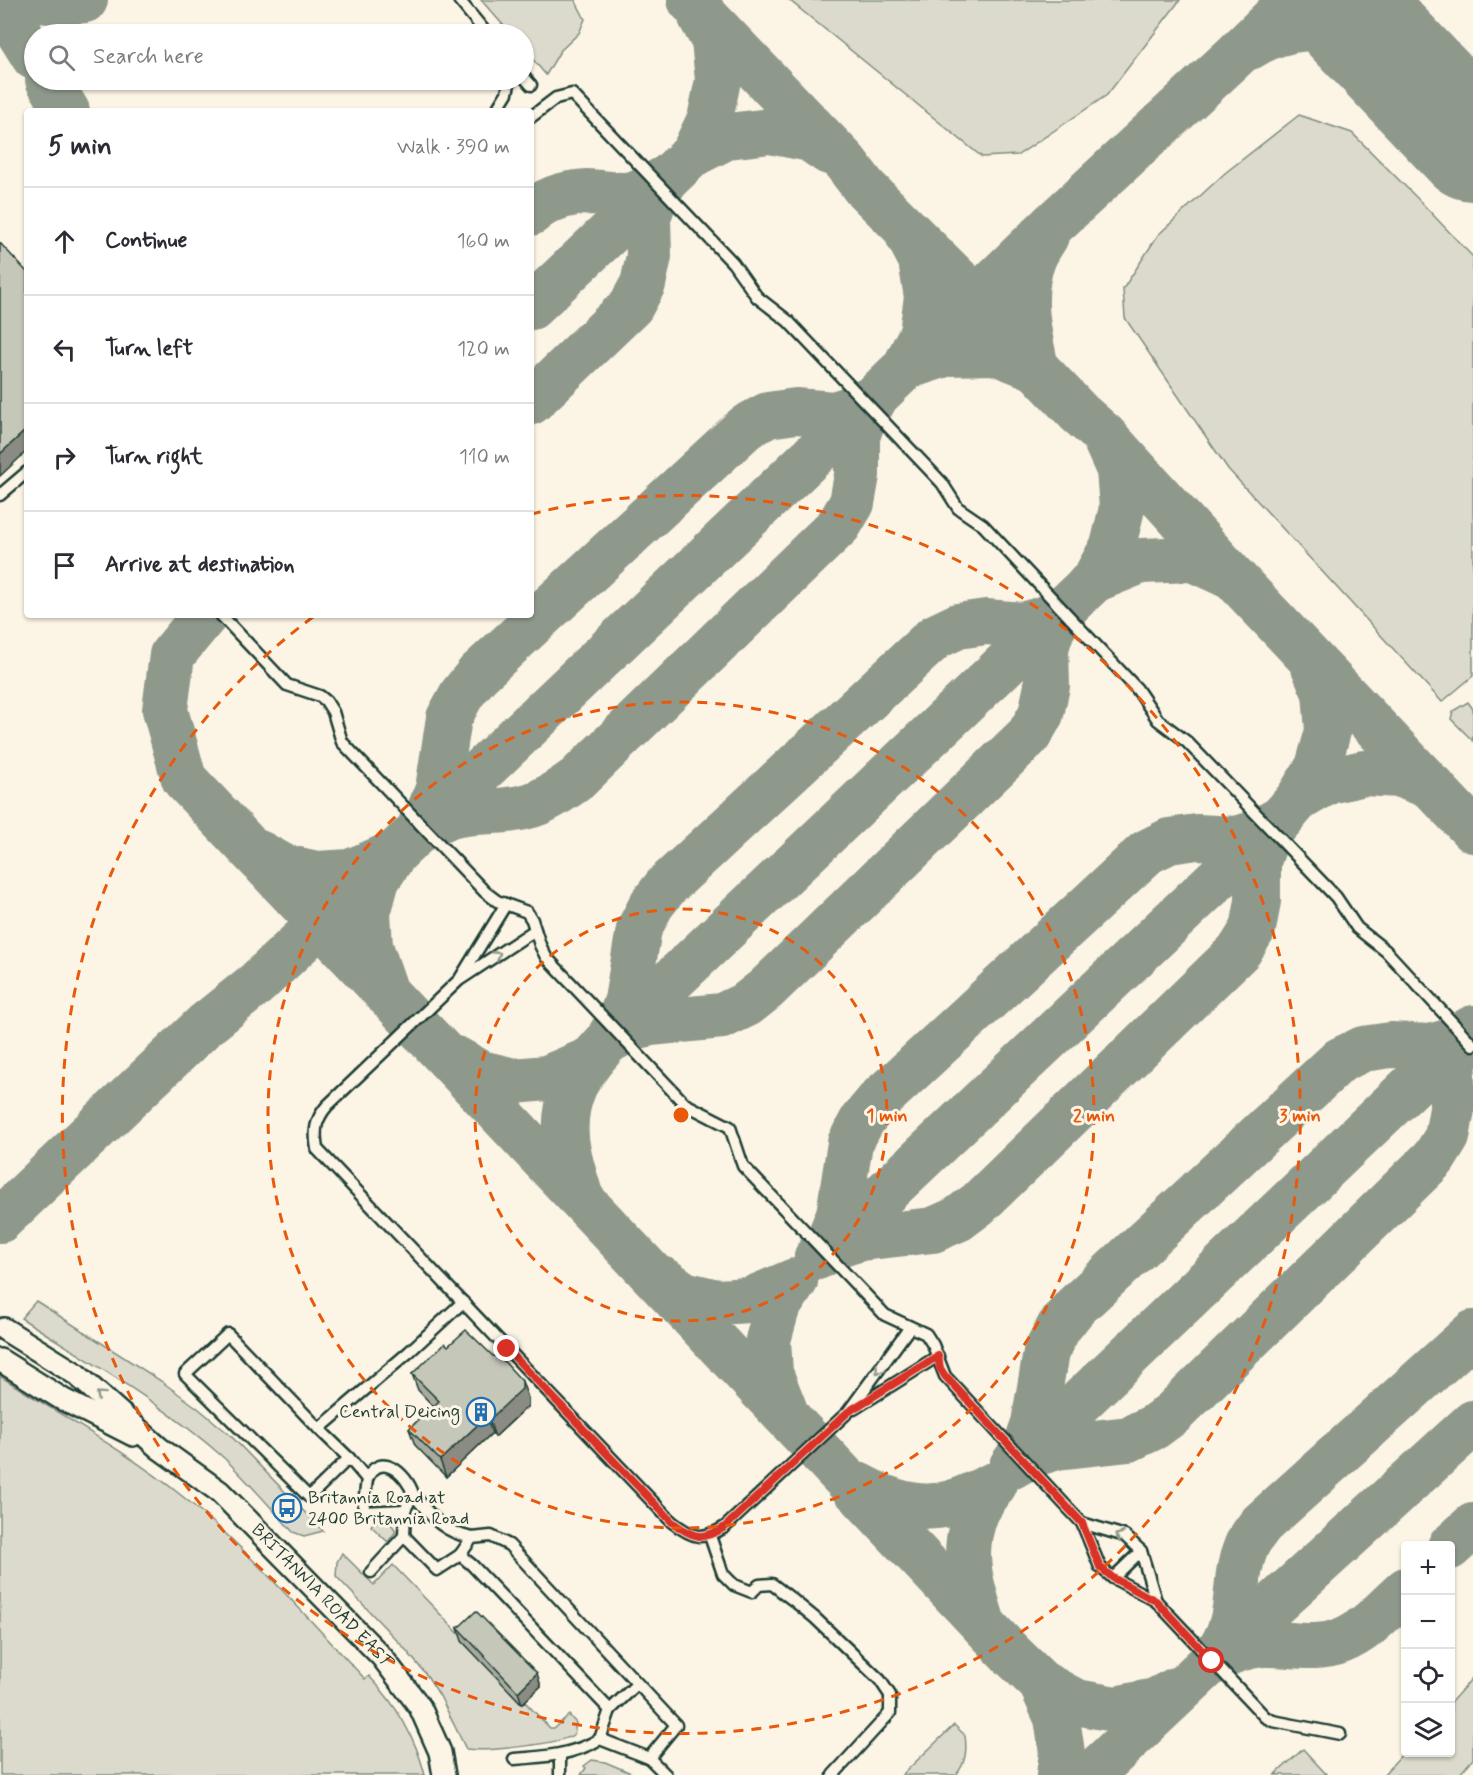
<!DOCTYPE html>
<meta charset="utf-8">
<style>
:root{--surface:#fff;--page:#f7f7f7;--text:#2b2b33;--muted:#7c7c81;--line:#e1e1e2}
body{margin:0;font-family:Mynerve,sans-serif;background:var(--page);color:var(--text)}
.controls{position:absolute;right:18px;bottom:18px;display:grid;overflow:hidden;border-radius:6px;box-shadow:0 2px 4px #0004}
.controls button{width:54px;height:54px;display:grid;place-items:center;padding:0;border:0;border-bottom:2px solid var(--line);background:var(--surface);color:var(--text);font:30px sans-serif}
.stop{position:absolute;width:18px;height:18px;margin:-14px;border:4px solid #d93025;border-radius:50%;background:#fff}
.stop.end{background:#d93025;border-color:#fff;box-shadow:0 2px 6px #0008}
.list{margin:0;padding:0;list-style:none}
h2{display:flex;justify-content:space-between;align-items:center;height:78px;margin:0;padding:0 24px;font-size:26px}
h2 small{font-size:20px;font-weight:400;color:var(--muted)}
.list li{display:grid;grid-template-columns:39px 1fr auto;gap:18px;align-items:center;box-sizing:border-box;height:108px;padding:0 24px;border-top:2px solid var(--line)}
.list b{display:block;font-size:22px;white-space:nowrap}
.list em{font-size:20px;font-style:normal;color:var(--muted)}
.icon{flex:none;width:33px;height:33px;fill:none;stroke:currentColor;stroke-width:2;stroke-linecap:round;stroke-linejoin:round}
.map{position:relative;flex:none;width:1473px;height:1775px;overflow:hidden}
.search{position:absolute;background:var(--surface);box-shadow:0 2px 4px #0004;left:24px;top:24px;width:510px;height:66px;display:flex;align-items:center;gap:15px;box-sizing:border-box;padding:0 21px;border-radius:33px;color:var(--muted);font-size:22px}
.panel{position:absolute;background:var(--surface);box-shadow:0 2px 4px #0004;left:24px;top:108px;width:510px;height:510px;border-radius:6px}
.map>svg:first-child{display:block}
</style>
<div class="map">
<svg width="1473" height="1775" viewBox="0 0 1473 1775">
<rect width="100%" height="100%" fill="#fcf5e5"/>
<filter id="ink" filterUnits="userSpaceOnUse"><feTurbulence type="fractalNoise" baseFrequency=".0167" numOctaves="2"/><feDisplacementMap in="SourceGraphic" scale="12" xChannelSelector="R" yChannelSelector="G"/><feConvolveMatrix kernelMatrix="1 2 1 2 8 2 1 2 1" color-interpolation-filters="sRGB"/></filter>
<g filter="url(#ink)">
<g fill="#dcdacc" stroke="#7e8c80" stroke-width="1.5">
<polygon points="481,0 575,0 585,19 579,33 560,51 546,75 524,49 524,34 511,34"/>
<polygon points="789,0 1180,0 1107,95 1018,155 982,157"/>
<polygon points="1299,115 1352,133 1417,198 1473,257 1473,676 1442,702 1228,469 1125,318 1123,289 1158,235 1225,173"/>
<polygon points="1468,702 1473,709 1473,741 1451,719 1453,711"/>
<path d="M36 1301 161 1381 199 1409 230 1435 323 1531 304 1536 293 1532C270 1507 248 1481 224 1458 162 1403 90 1362 21 1318Z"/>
<path d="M0 1376C60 1415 126 1451 182 1496 249 1549 306 1617 365 1679L369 1676C397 1705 415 1736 425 1775H0Z"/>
<polygon points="383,1520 392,1525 396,1531 388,1542 371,1526 373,1523"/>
<path d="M342 1553 374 1585 393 1565 464 1639 463 1641 522 1704 525 1702 550 1728H554L569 1715 576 1723 574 1734C564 1744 482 1752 466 1749L440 1696 428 1677 406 1650 336 1576 337 1562Z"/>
<polygon points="1473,1677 1473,1759 1459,1775 1383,1775 1405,1751 1406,1752 1450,1752 1451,1702"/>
<path d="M954 1725 965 1735C967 1750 966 1763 956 1775H902Z"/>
<polygon points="1303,1749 1327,1775 1275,1775"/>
<polygon points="592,1760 605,1762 631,1773 630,1775 581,1775 586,1768 584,1766"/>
</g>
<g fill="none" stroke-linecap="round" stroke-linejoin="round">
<g stroke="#8e998c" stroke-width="46">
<polyline points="39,0 63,2 85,0"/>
<polyline points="690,0 845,162 864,187 977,299 1036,368 1079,413 1104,435 1234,578 1473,830"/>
<polyline points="1371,0 1375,23 1393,58"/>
<polyline points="0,2 34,57"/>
<path d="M1250 47C1281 26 1332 20 1366 39 1375 44 1384 52 1393 58"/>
<polyline points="48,80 67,111"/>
<polyline points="693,154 710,119 718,80 714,41 701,17"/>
<path d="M531 213C546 199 567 193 587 192 600 192 612 195 625 195 638 194 652 186 664 179"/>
<polyline points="531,307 693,154 728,136 770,131 810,139 829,152"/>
<polyline points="907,363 922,333 927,297 921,260 908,235"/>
<path d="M906 367 949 353 995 352 1036 368C1028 331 1019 293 1034 257 1037 250 1042 243 1046 236"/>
<polyline points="531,402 631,306 643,284 649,256 648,218 654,200 665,181"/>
<polyline points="1094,580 1141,561 1193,559 1232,577"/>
<polyline points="205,615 172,655 165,710 184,779 1010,1653 1041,1683 1057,1718 1062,1753 1059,1775"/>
<polyline points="1298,799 1329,781 1364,773 1400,775 1433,787"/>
<polyline points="421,824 429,812 438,789 449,718 462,694 478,674 746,427 768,415 796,411 834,414 853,408 873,398"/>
<path d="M427 826C464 804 496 817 532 805 549 799 563 789 577 779L839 525 852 503 857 475V437L863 419 874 400"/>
<polyline points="259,853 284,867 317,874 350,872 395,853 377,880 368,913 370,946 384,987"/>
<polyline points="611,1034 619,1023 627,1000 639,929 652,904 667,885 935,637 958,626 986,622 1024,625 1043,619 1062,609"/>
<polyline points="614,1038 626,1031 650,1023 722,1016 747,1004 766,989 1029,735 1041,714 1047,686 1046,648 1052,629 1064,611"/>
<path d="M456 1059 481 1073 514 1081 547 1078 592 1059C586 1068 578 1078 574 1087 557 1127 569 1160 581 1198"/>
<polyline points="592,1059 606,1043 1094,580 1113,546 1122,508 1119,470 1106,441"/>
<polyline points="0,1220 205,1025 256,984 395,853 880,392 1052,225 1234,57 1292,0"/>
<polyline points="827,1248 1272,827"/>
<polyline points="817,1257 838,1245 861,1238 933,1230 958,1219 978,1204 1240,950 1253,929 1258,901 1258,862 1264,844 1274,827 1298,799 1318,767 1328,731 1325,693 1312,662"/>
<polyline points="817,1257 830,1237 839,1214 850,1143 863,1119 879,1100 1147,852 1169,841 1197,837 1236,839 1254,834 1282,818"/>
<polyline points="664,1280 684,1294 717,1302 750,1300 795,1281 777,1308 768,1340 770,1373 785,1411"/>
<polyline points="1022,1457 1466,1034"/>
<polyline points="1012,1466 1026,1446 1034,1423 1046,1352 1059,1327 1074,1308 1340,1060 1363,1049 1391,1045 1430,1047 1448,1042 1473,1028"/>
<polyline points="1012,1466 1034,1454 1057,1447 1129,1439 1154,1427 1173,1413 1434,1158 1447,1137 1452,1109 1452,1070 1458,1052 1473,1029"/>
<path d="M858 1485C885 1500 918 1513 951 1503 965 1499 980 1491 994 1485 988 1494 980 1504 976 1513 960 1554 971 1585 983 1624"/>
<polyline points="1450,1547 1473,1526"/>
<path d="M1219 1651C1244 1614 1231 1583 1246 1547 1249 1539 1256 1531 1261 1524L1473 1333"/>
<path d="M1216 1659C1231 1651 1246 1645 1264 1644 1290 1643 1315 1651 1341 1641 1367 1631 1386 1608 1406 1590"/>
<polyline points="1041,1683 1076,1702 1115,1709 1155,1701 1176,1690"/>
<polyline points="1091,1775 1212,1661 1473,1423"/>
</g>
<polyline stroke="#8e998c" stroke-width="116" points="1337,0 1473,143"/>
<g stroke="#1f3d34" stroke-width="15">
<g id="lane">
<polyline points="459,0 487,34"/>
<polyline points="524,77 531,85"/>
<polyline points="496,111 507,93 510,80"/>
<polyline points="531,117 556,98 572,94 733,263 757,297 788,321 942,483 958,508 983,525 1137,689 1158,720 1187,742 1336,897 1357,928 1386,951 1473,1045"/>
<polyline points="0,495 27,472"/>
<polyline points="221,615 287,685 320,696 326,701 333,712 342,742 485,892 497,901 527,912 532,920 540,945 546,957 685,1104 730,1127 743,1166 885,1315 926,1334 933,1345 945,1376 1082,1523 1100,1567 1113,1578 1156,1601 1265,1717 1273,1721 1340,1734"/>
<path d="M535 930 459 980 327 1106C315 1120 314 1131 317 1149L672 1522C693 1538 702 1541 725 1527L848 1412 910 1327"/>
<polyline points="461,977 506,904"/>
<polyline points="854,1409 938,1356"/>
<polyline points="319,1429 349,1458"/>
<path d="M367 1479C380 1450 407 1474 413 1494L405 1510"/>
<path d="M413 1494C432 1517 441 1531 472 1538"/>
<polyline points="1082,1523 1125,1536 1141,1551 1156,1601"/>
<path d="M404 1536 437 1570 460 1555 472 1565 610 1710 600 1739C573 1755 544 1757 514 1759"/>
<polyline points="710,1536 723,1574 734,1585 752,1592 759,1585 772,1584 793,1600 815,1618 880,1680 890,1695 890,1713 833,1775"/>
<polyline points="460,1555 472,1538 491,1536 509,1545 676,1725 649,1758"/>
<polyline points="371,1572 404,1536 405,1510 363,1512 367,1479 349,1458 309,1497 185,1374 228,1334 319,1429 409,1352 463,1302"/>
<polyline points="1113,1578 1141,1551"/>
<polyline points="610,1710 637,1684"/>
<polyline points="600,1739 649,1758 666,1775"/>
<polyline points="560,1775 560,1755"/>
</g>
</g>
<g stroke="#1f3d34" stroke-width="26">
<g id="street">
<path id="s1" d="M4 1329 76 1374 159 1448 220 1492 382 1657 420 1707 440 1752 444 1775"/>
<polyline points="0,1360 62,1399 133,1435"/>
</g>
</g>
<use href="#lane" stroke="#fcf5e5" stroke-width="10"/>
<use href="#street" stroke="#fcf5e5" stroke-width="21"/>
</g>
<g fill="#a9ab9f" stroke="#1f3d34" stroke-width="1.5">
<polygon points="412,1374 528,1398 528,1406 495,1437 492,1433 446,1477 415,1445 409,1429 433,1406 418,1390"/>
<polygon points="458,1628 541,1686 522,1704 462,1641"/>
</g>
<g fill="#8a8b82" stroke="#1f3d34" stroke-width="1.5">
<polygon points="27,429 27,451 0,476 0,454"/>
<polygon points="522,1381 528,1398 528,1406 495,1437 489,1420"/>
<polygon points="486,1417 492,1433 446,1477 440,1460"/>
<polygon points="537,1673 541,1686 522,1704 518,1692"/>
</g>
<g fill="#c5c7b9" stroke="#1f3d34" stroke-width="1.5">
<polygon points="0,243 27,272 27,429 0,454"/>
<polygon points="466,1330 493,1356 499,1356 522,1381 522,1389 489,1420 486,1417 440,1460 409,1429 439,1401 412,1374 445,1343 448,1346"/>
<polygon points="476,1611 537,1673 518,1692 458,1628"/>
</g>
<defs><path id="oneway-chevron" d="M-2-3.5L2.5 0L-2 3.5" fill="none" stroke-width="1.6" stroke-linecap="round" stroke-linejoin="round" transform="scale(1.5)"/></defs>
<g stroke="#8e998c">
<use href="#oneway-chevron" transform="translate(497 955) rotate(-33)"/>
<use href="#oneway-chevron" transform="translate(879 1370) rotate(126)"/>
<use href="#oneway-chevron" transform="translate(100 1395) rotate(-138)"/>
<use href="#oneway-chevron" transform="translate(1119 1536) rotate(-158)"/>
</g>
</g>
<g fill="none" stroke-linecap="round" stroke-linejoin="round" filter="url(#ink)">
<path stroke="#d93025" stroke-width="8" d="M507 1349 672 1522C693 1538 702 1541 725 1527L848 1412 938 1356 940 1368 945 1376 1082 1523 1100 1567 1113 1578 1156 1601 1212 1661"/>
</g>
<g fill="none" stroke="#e8590c" stroke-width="3" stroke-dasharray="10 8">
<circle cx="681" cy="1115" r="206"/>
<circle cx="681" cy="1115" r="413"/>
<path d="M531 514A619 619 0 1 1 313 617"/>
</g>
<defs>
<g id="building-ring" transform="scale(1.5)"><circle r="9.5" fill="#fcf5e5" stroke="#1f6fb2" stroke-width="1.5"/><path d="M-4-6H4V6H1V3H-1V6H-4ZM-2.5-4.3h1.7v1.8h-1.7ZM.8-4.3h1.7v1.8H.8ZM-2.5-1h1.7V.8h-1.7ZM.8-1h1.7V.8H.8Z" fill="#1f6fb2"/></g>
<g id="bus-ring" transform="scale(1.5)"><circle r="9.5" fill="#fcf5e5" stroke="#1f6fb2" stroke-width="1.5"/><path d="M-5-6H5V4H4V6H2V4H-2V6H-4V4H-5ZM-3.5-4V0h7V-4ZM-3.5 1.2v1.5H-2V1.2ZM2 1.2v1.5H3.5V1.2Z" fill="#1f6fb2"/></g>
</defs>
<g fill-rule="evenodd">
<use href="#building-ring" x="481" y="1412"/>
<use href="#bus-ring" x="287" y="1508"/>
</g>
<g text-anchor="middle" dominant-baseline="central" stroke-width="6" stroke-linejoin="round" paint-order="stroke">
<g font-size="18" fill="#1f3d34" stroke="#fcf5e5" text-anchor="end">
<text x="460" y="1412">Central Deicing</text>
<text x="308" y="1498" text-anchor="start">Britannia Road at<tspan x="308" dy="21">2400 Britannia Road</tspan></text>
</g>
<g font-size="18" fill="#1f3d34" stroke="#fcf5e5">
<text stroke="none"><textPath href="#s1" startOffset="417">BRITANNIA ROAD EAST</textPath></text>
</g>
</g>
<circle cx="681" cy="1115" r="9" fill="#e8590c" stroke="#fcf5e5" stroke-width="3"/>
<g font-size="18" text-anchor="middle" font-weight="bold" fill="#e8590c" stroke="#fcf5e5" stroke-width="6" stroke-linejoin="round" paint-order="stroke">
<text x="887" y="1121">1 min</text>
<text x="1094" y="1121">2 min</text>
<text x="1300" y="1121">3 min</text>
</g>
</svg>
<div class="controls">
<button>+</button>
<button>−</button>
<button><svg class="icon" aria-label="locate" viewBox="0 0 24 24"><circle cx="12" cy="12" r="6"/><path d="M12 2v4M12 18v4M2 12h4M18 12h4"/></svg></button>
<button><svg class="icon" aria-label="layers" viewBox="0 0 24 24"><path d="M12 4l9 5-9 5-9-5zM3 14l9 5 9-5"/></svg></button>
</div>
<div class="stop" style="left:1212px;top:1661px"></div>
<div class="stop end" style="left:507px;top:1349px"></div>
<div class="search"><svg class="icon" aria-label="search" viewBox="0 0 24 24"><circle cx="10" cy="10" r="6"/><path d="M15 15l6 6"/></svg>Search here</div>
<section class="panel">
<h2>5 min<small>Walk · 390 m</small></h2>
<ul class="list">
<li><svg class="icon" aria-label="ahead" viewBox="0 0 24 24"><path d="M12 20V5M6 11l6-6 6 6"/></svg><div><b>Continue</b></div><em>160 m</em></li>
<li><svg class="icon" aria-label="left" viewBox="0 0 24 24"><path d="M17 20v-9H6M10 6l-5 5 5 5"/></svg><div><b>Turn left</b></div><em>120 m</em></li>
<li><svg class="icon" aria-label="right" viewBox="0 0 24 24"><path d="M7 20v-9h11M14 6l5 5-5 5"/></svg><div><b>Turn right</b></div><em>110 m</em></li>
<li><svg class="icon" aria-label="arrive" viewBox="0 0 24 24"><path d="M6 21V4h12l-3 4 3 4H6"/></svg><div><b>Arrive at destination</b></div></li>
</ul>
</section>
</div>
